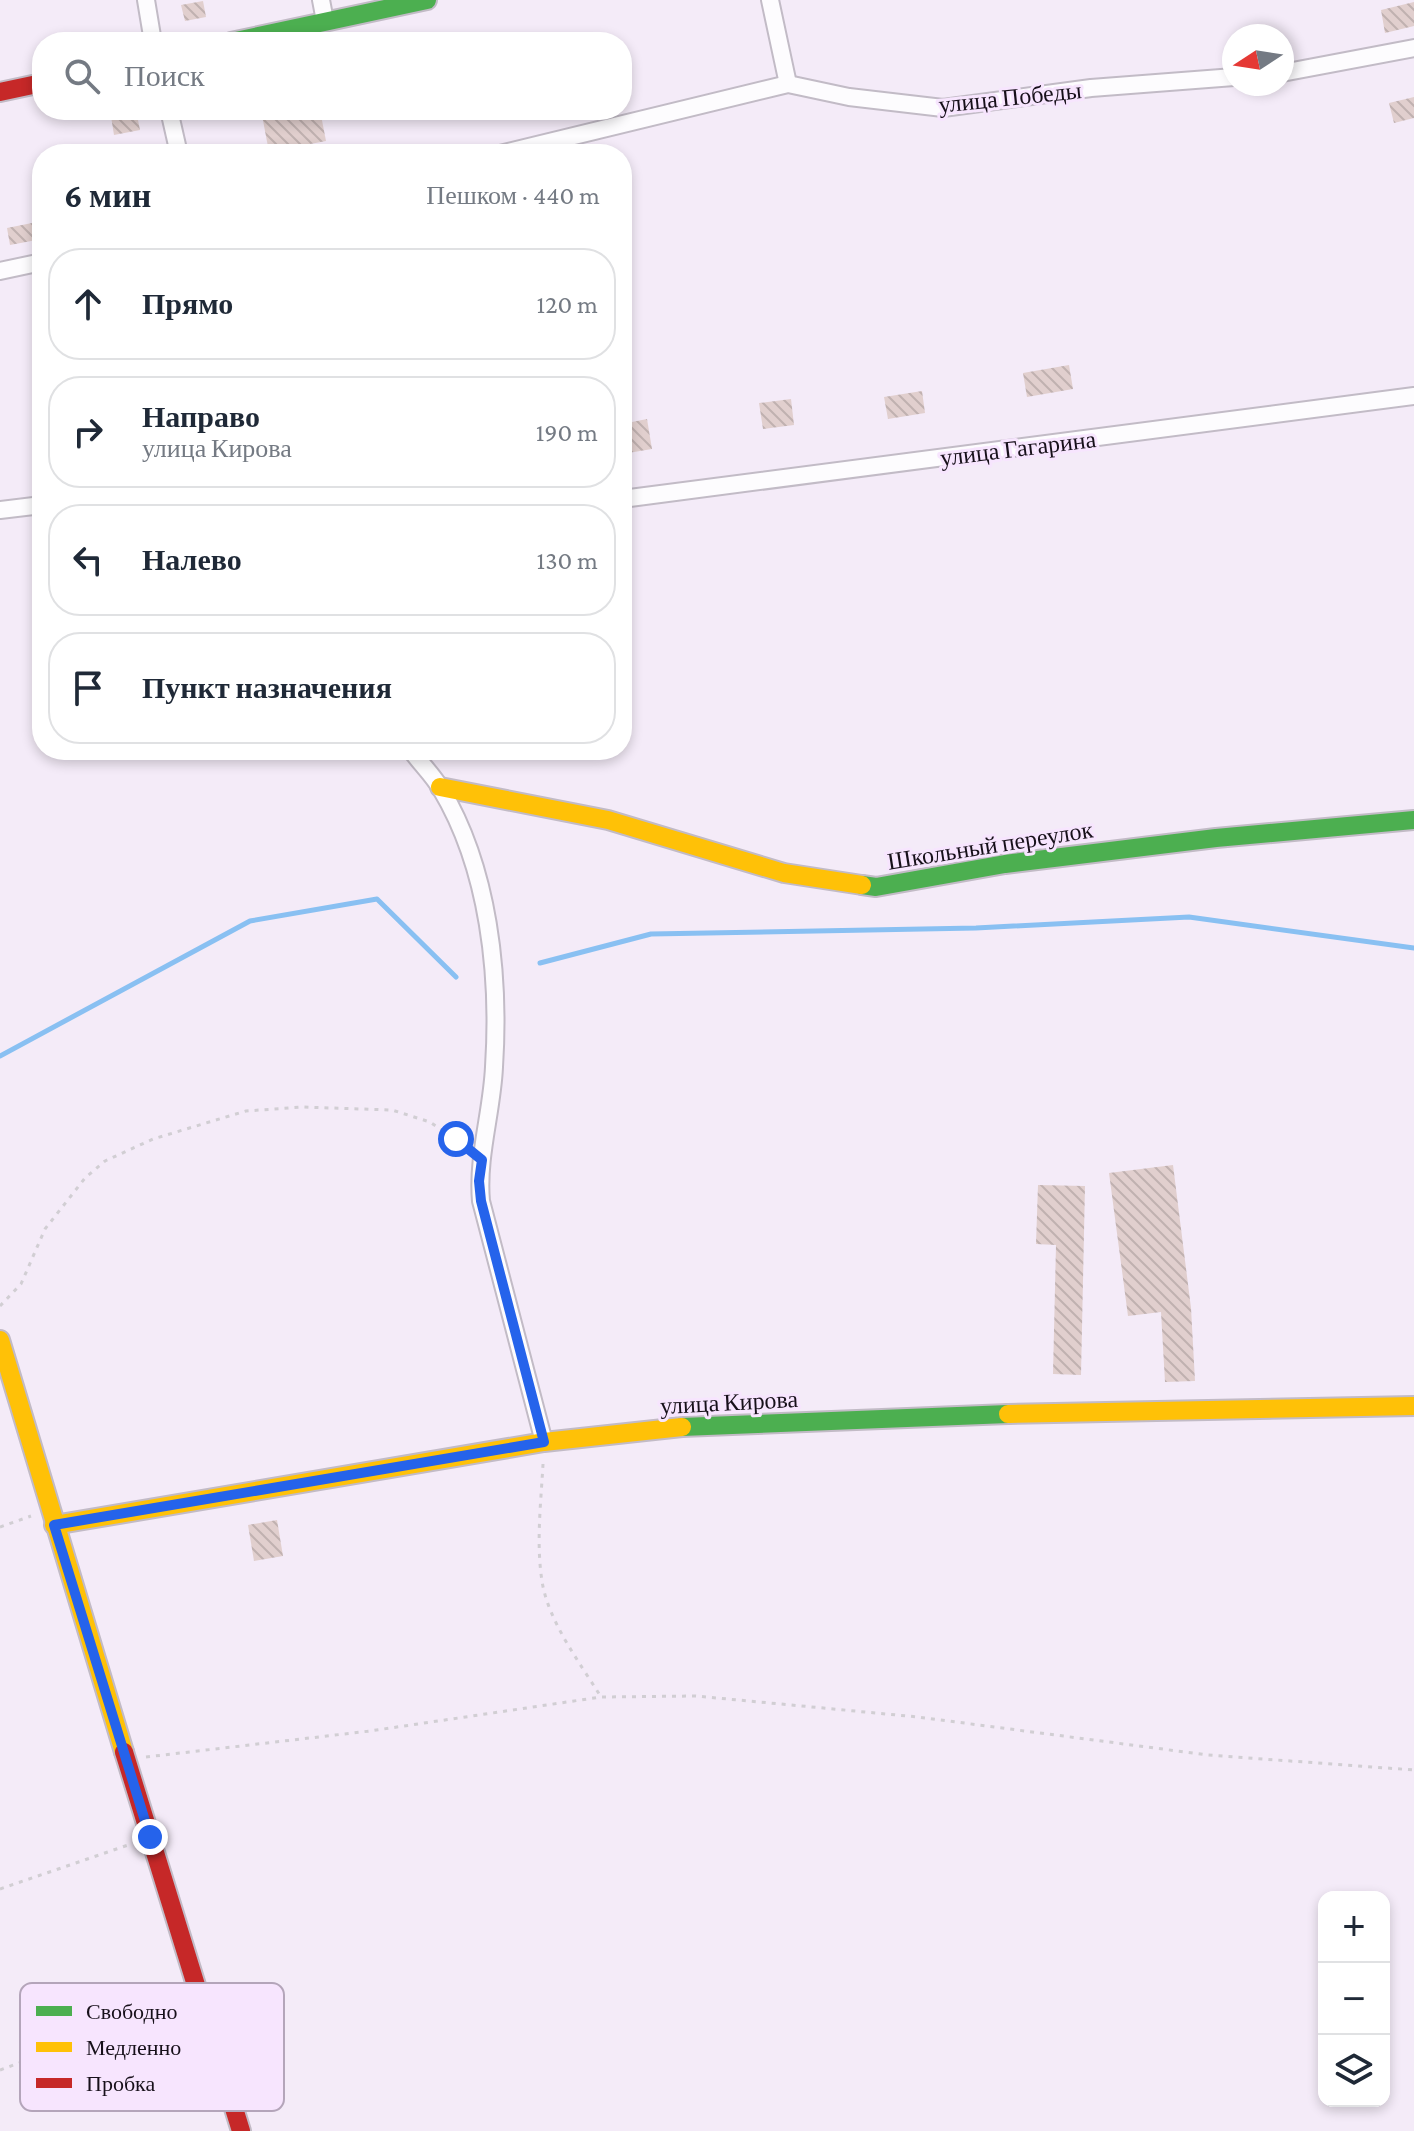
<!DOCTYPE html>
<html lang="ru">
<meta charset="utf-8">
<style>
:root{--surface:#fff;--page:#f6f6f7;--text:#1f2937;--muted:#747a83;--line:#e0e1e3}
body{margin:0;font-family:"Crimson Pro",serif;background:var(--page);color:var(--text)}
.controls{position:absolute;right:24px;bottom:24px;display:grid;overflow:hidden;border-radius:16px;box-shadow:0 4px 12px #0003}
.controls button{width:72px;height:72px;display:grid;place-items:center;padding:0;border:0;border-bottom:2px solid var(--line);background:var(--surface);color:var(--text);font:40px sans-serif}
.compass{position:absolute;left:1222px;top:24px;width:72px;height:72px;border-radius:50%;background:var(--surface);box-shadow:0 4px 12px #0003;rotate:258deg}
.stop{position:absolute;width:24px;height:24px;margin:-18px;border:6px solid #2563eb;border-radius:50%;background:#fff}
.stop.end{background:#2563eb;border-color:#fff;box-shadow:0 2px 8px #0008}
.list{margin:0;padding:0;list-style:none}
h2{display:flex;justify-content:space-between;align-items:center;height:104px;margin:0;padding:0 32px;font-size:34px}
h2 small{font-size:26px;font-weight:400;color:var(--muted)}
.list li{display:grid;grid-template-columns:52px 1fr auto;gap:24px;align-items:center;box-sizing:border-box;height:112px;margin:0 16px 16px;padding:0 16px;border:2px solid var(--line);border-radius:32px}
.list b{display:block;font-size:30px;white-space:nowrap}
.list p{margin:0;font-size:26px;white-space:nowrap;color:var(--muted)}
.list em{font-size:26px;font-style:normal;color:var(--muted)}
.icon{flex:none;width:44px;height:44px;fill:none;stroke:currentColor;stroke-width:2;stroke-linecap:round;stroke-linejoin:round}
.map{position:relative;flex:none;width:1414px;height:2131px;overflow:hidden}
.search{position:absolute;background:var(--surface);box-shadow:0 4px 12px #0003;left:32px;top:32px;width:600px;height:88px;display:flex;align-items:center;gap:20px;box-sizing:border-box;padding:0 28px;border-radius:32px;color:var(--muted);font-size:30px}
.panel{position:absolute;background:var(--surface);box-shadow:0 4px 12px #0003;left:32px;top:144px;width:600px;height:616px;border-radius:32px}
.map>svg:first-child{display:block}
</style>
<div class="map">
<svg width="1414" height="2131" viewBox="0 0 1414 2131">
<defs>
<pattern id="building-back-hatch" width="6" height="6" patternUnits="userSpaceOnUse" patternTransform="scale(2)"><rect width="6" height="6" fill="#e1cfce"/><path d="M-1 5l2 2M0 0l6 6M5-1l2 2" fill="none" stroke="#c0b1b0"/></pattern>
</defs>
<rect width="100%" height="100%" fill="#f4ebf8"/>
<g fill="none" stroke-linecap="round" stroke-linejoin="round">
<g stroke="#89c0f2" stroke-width="5">
<polyline points="540,963 651,934 976,928 1189,917 1414,948"/>
<polyline points="0,1056 250,921 377,899 456,977"/>
</g>
</g>
<g fill="url(#building-back-hatch)">
<polygon points="203,1 206,17 185,21 181,5"/>
<polygon points="1414,2 1414,26 1385,33 1381,10"/>
<polygon points="1414,97 1414,118 1394,123 1389,103"/>
<polygon points="110,110 136,110 140,130 114,135"/>
<polygon points="261,110 320,110 326,141 269,152"/>
<polygon points="42,221 42,239 10,245 7,228"/>
<polygon points="1069,365 1073,389 1027,397 1023,373"/>
<polygon points="922,391 925,413 888,419 884,397"/>
<polygon points="791,399 794,425 763,429 759,403"/>
<polygon points="647,419 652,449 622,454 622,424"/>
<polygon points="1173,1165 1191,1308 1195,1381 1165,1382 1161,1312 1128,1316 1109,1173"/>
<polygon points="1038,1185 1085,1186 1081,1375 1053,1374 1056,1245 1036,1244"/>
<polygon points="277,1520 283,1556 254,1561 248,1525"/>
</g>
<g fill="none" stroke-linecap="round" stroke-linejoin="round">
<g stroke="#c2bbc6" stroke-width="20">
<g id="street">
<polyline points="146,0 153,42"/>
<polyline points="321,0 325,21"/>
<polyline points="770,0 788,84"/>
<polyline points="1282,73 1414,48"/>
<polyline points="169,110 179,154"/>
<polyline points="500,154 788,84 849,97 943,108 1091,88 1234,77"/>
<polyline points="0,271 42,262"/>
<polyline points="622,499 1414,396"/>
<polyline points="0,510 42,505"/>
<path d="M411 750C420 763 433 775 441 789 489 869 500 975 494 1067 492 1112 477 1156 481 1201L544 1442"/>
</g>
</g>
<g stroke="#c2bbc6" stroke-width="22">
<g id="fast">
<polyline points="231,42 427,0"/>
<polyline points="862,885 876,887 1005,864 1216,838 1414,820"/>
<polyline points="682,1427 1008,1414"/>
</g>
</g>
<g stroke="#c2bbc6" stroke-width="22">
<g id="slow">
<polyline points="440,787 608,820 784,873 862,885"/>
<polyline points="0,1340 124,1752"/>
<polyline points="1008,1414 1414,1406"/>
<polyline points="54,1525 544,1442 682,1427"/>
</g>
</g>
<g stroke="#c2bbc6" stroke-width="22">
<g id="jam">
<polyline points="0,92 42,83"/>
<polyline points="124,1752 241,2131"/>
</g>
</g>
<g stroke="#d1ced3" stroke-width="3" stroke-dasharray="4 6" stroke-linecap="butt">
<polyline points="0,1306 21,1284 45,1229 85,1178 105,1161 153,1139 246,1111 302,1107 392,1110 430,1122 467,1147"/>
<path d="M543 1464C541 1502 536 1543 542 1581 548 1621 580 1663 601 1697"/>
<polyline points="0,1527 31,1516"/>
<polyline points="146,1757 370,1731 601,1697 696,1696 918,1717 1208,1755 1414,1770"/>
<polyline points="0,1889 131,1844"/>
<polyline points="0,2070 181,2004"/>
</g>
<use href="#street" stroke="#fdfcfe" stroke-width="16"/>
<use href="#fast" stroke="#4caf50" stroke-width="18"/>
<use href="#slow" stroke="#ffc107" stroke-width="18"/>
<use href="#jam" stroke="#c62828" stroke-width="18"/>
</g>
<g fill="none" stroke-linecap="round" stroke-linejoin="round">
<polyline stroke="#2563eb" stroke-width="10" points="150,1837 54,1525 544,1442 481,1201 479,1181 482,1160 456,1139"/>
</g>
<g text-anchor="middle" dominant-baseline="central" stroke-width="6" stroke-linejoin="round" paint-order="stroke">
<g font-size="24" fill="#17101a" stroke="#f7e5fe">
<text transform="translate(1010 97) rotate(-6)">улица Победы</text>
<text transform="translate(1018 448) rotate(-7)">улица Гагарина</text>
<text transform="translate(990 845) rotate(-9)">Школьный переулок</text>
<text transform="translate(729 1402) rotate(-3)">улица Кирова</text>
</g>
</g>
<rect x="20" y="1983" width="264" height="128" rx="12" fill="#f7e5fe" stroke="#b4a5ba" stroke-width="2"/>
<rect x="36" y="2006" width="36" height="10" fill="#4caf50"/>
<rect x="36" y="2042" width="36" height="10" fill="#ffc107"/>
<rect x="36" y="2078" width="36" height="10" fill="#c62828"/>
<g font-size="22" fill="#17101a">
<text x="86" y="2019">Свободно</text>
<text x="86" y="2055">Медленно</text>
<text x="86" y="2091">Пробка</text>
</g>
</svg>
<div class="controls">
<button>+</button>
<button>−</button>
<button><svg class="icon" aria-label="layers" viewBox="0 0 24 24"><path d="M12 4l9 5-9 5-9-5zM3 14l9 5 9-5"/></svg></button>
</div>
<svg class="compass" viewBox="-18 -18 36 36"><path d="M0-13l5 13h-10z" fill="#e53935"/><path d="M0 13l5-13h-10z" fill="#747a83"/></svg>
<div class="stop" style="left:456px;top:1139px"></div>
<div class="stop end" style="left:150px;top:1837px"></div>
<div class="search"><svg class="icon" aria-label="search" viewBox="0 0 24 24"><circle cx="10" cy="10" r="6"/><path d="M15 15l6 6"/></svg>Поиск</div>
<section class="panel">
<h2>6 мин<small>Пешком · 440 m</small></h2>
<ul class="list">
<li><svg class="icon" aria-label="ahead" viewBox="0 0 24 24"><path d="M12 20V5M6 11l6-6 6 6"/></svg><div><b>Прямо</b></div><em>120 m</em></li>
<li><svg class="icon" aria-label="right" viewBox="0 0 24 24"><path d="M7 20v-9h11M14 6l5 5-5 5"/></svg><div><b>Направо</b><p>улица Кирова</p></div><em>190 m</em></li>
<li><svg class="icon" aria-label="left" viewBox="0 0 24 24"><path d="M17 20v-9H6M10 6l-5 5 5 5"/></svg><div><b>Налево</b></div><em>130 m</em></li>
<li><svg class="icon" aria-label="arrive" viewBox="0 0 24 24"><path d="M6 21V4h12l-3 4 3 4H6"/></svg><div><b>Пункт назначения</b></div></li>
</ul>
</section>
</div>
